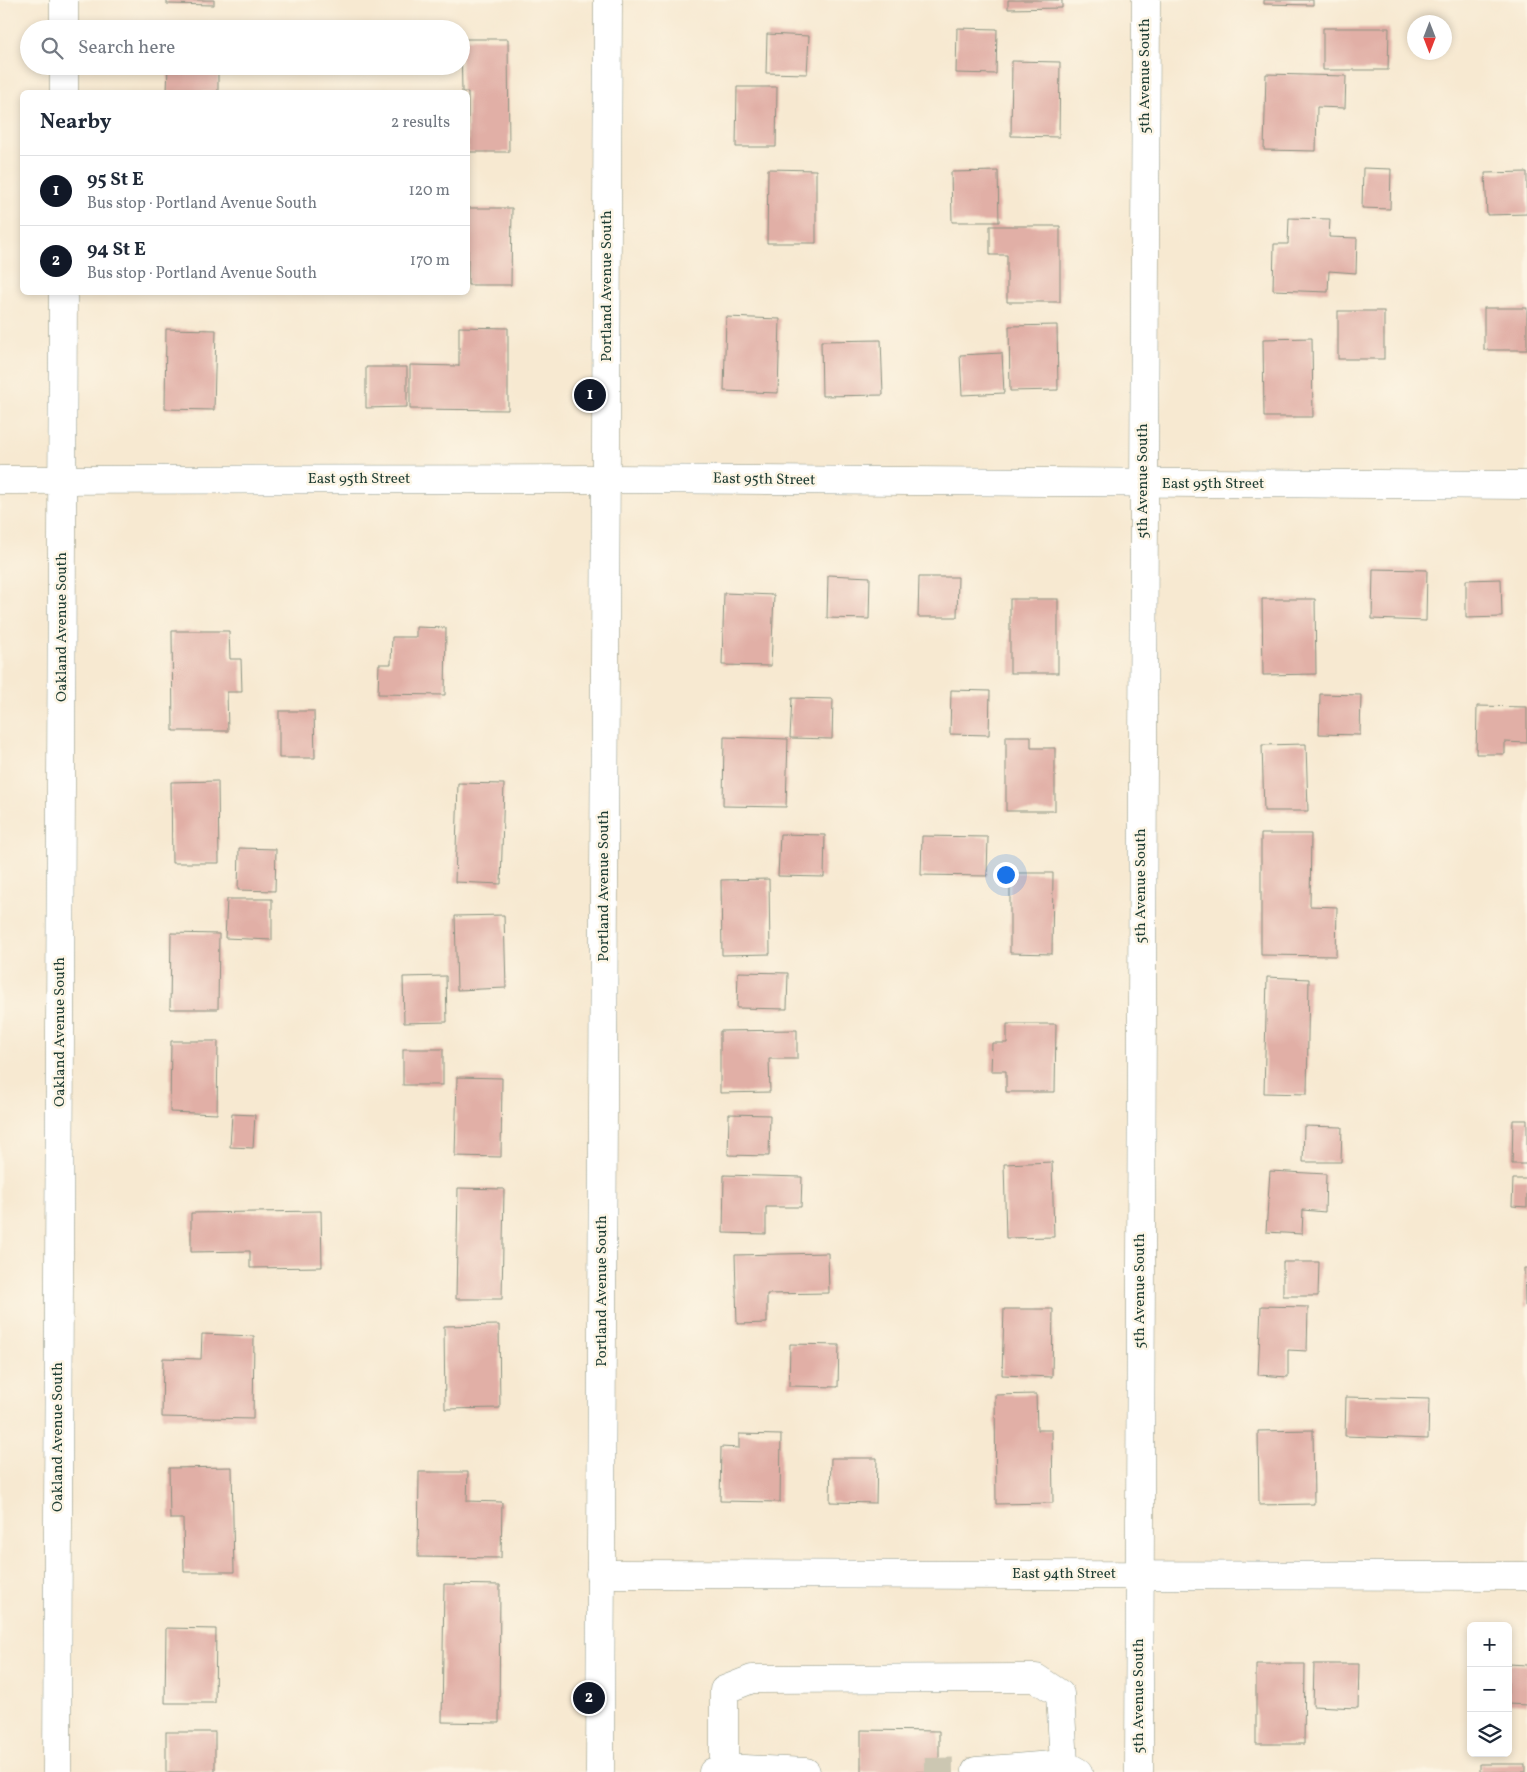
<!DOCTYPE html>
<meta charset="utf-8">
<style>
:root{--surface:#fff;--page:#f2f2f3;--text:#1f2937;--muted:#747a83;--line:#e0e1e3;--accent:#111827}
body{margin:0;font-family:Vollkorn,serif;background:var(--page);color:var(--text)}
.controls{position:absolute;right:15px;bottom:15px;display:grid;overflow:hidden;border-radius:8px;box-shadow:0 2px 8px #0003}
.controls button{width:45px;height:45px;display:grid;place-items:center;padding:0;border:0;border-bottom:1px solid var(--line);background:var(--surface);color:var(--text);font:25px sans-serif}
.compass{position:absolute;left:1407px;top:15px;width:45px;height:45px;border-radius:50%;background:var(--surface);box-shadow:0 2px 8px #0003;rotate:180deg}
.you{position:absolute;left:1005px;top:874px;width:18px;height:18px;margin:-12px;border:4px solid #fff;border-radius:50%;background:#1a73e8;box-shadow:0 0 0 8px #1a73e833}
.badge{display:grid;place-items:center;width:32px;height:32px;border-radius:50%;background:var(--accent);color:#fff;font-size:16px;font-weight:700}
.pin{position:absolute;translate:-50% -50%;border:2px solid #fff;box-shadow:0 1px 5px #0006}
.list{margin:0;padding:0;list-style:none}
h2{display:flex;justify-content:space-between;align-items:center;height:65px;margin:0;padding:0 20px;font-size:21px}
h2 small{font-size:16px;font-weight:400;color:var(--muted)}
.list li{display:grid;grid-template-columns:32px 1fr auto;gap:15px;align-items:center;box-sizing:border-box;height:70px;padding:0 20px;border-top:1px solid var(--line)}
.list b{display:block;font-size:19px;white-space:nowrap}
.list p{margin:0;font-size:16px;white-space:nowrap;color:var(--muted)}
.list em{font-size:16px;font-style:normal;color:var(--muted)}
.icon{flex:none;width:28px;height:28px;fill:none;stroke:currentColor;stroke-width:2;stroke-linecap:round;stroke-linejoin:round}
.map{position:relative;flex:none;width:1527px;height:1772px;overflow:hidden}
.search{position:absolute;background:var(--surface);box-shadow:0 2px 8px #0003;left:20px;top:20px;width:450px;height:55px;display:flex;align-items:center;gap:12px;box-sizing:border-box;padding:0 18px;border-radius:28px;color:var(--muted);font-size:19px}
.panel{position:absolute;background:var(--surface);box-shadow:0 2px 8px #0003;left:20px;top:90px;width:450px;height:205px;border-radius:8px}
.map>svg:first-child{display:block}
</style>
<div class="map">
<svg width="1527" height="1772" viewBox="0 0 1527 1772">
<rect width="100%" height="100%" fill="#fcf5e5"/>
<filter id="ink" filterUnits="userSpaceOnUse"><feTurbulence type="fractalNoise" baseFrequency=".02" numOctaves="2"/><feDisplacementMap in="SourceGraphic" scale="10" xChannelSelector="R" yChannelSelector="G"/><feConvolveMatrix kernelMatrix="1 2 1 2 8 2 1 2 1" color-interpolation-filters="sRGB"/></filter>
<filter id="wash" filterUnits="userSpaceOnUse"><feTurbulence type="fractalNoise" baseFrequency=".0096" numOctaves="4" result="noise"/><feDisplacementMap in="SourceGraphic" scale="20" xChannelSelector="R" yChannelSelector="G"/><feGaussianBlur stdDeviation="1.12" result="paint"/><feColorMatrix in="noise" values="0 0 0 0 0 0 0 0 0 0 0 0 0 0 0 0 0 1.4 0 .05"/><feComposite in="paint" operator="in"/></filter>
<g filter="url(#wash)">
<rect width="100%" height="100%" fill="#f7e9d1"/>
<g id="blocks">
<g fill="#e1afa6">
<polygon points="167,0 214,0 214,5 167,4"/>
<polygon points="1008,0 1062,0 1062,8 1008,9"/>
<polygon points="1264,0 1313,0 1313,5 1264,4"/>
<polygon points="957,28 997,29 996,74 956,73"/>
<polygon points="1323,28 1389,28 1388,70 1323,70"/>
<polygon points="767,34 809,36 807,74 766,73"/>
<polygon points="461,39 508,39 509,152 468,152 468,92 462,92"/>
<polygon points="1012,61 1060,62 1059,137 1011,136"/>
<polygon points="168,66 218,66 218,92 167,92"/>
<polygon points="1266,74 1346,76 1345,108 1317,107 1316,151 1264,150"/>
<polygon points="737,87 777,87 776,147 736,147"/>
<polygon points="1363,168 1391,169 1390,209 1362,208"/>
<polygon points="768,169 816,170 816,243 767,243"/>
<polygon points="998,171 999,222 952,222 951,172"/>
<polygon points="1527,172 1527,214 1487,215 1485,173"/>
<polygon points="468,208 512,208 511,285 468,285"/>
<polygon points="1289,218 1330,219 1329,237 1357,238 1356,273 1329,271 1328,292 1273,290 1274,244 1288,244"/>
<polygon points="990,226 1060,226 1060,302 1007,302 1007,255 990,255"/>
<rect x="1484" y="308" width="43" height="42"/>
<rect x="1338" y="311" width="46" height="48"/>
<polygon points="726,317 780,319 778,393 724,391"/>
<polygon points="1057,325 1058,390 1010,391 1009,326"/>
<polygon points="459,327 508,328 508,410 410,409 410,365 459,366"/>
<polygon points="166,329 216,330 214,410 165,409"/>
<polygon points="1312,338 1313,417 1264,417 1263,339"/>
<polygon points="881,340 883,395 822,396 821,341"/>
<polygon points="1002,353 1004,393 962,395 960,355"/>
<polygon points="366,367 407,367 407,407 366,408"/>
<polygon points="1373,569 1427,570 1426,621 1372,619"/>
<polygon points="828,575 870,577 869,619 827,618"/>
<polygon points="919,577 958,577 957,617 918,617"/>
<polygon points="1501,579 1502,617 1466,618 1466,580"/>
<polygon points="724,593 774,595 771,666 722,665"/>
<rect x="1010" y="599" width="48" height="74"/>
<polygon points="1262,599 1315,599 1316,674 1263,675"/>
<polygon points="416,627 446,628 445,695 378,694 379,664 391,664 392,637 416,637"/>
<polygon points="172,631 229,631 230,659 241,659 242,692 227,692 228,731 173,731"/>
<polygon points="951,690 990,691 989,735 950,734"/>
<polygon points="1320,694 1361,695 1360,735 1319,734"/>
<polygon points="792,698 833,699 832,739 790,738"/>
<polygon points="1477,706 1527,707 1527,743 1505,742 1505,754 1476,754"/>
<polygon points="279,711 314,711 315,758 279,758"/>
<polygon points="1006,736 1031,736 1031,748 1055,748 1055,811 1006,811"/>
<polygon points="724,737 788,739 786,807 723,806"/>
<polygon points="1306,744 1308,811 1264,811 1262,745"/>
<polygon points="218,781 219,863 172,863 171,782"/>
<polygon points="458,783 504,784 501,884 455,882"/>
<polygon points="780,834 825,835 824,877 778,876"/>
<polygon points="1261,834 1311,834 1310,906 1337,907 1336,956 1261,955"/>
<polygon points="922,836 988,837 987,876 921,875"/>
<polygon points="239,848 276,849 275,891 238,890"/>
<polygon points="1010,873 1053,873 1052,954 1010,953"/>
<polygon points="769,879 770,954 722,955 721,880"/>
<polygon points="227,899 272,899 272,940 225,938"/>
<polygon points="504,915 506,988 457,990 455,916"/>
<polygon points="171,933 219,934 218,1009 170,1009"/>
<polygon points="738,972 788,973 787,1009 737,1008"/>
<polygon points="446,976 447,1022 404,1023 403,977"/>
<polygon points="1267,977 1309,979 1307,1094 1264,1093"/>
<polygon points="1007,1024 1056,1024 1055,1092 1006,1092 1006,1071 991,1071 992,1043 1007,1043"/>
<polygon points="797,1030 797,1059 769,1059 770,1092 720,1093 720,1031"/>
<polygon points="171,1041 218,1041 217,1114 170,1112"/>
<rect x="403" y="1049" width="40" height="36"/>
<polygon points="457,1077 502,1078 501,1157 455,1156"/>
<polygon points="232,1114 255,1115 253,1148 230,1147"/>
<polygon points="729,1114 770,1115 769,1156 728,1155"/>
<polygon points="1513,1120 1527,1120 1527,1164 1512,1164"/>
<polygon points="1304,1126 1342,1127 1341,1162 1303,1162"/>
<polygon points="1052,1162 1054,1237 1006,1238 1004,1164"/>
<polygon points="1270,1171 1326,1174 1325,1212 1303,1210 1302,1234 1266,1232"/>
<polygon points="724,1175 802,1177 801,1207 766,1207 766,1234 723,1233"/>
<polygon points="1513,1179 1527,1179 1527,1207 1512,1206"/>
<polygon points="458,1188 504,1189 502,1299 456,1299"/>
<polygon points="321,1211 322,1267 250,1268 250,1251 191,1252 191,1213"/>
<polygon points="828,1253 829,1293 767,1294 767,1323 737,1324 735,1255"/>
<polygon points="1283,1262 1319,1262 1318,1296 1283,1296"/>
<polygon points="1524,1268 1527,1268 1527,1306 1525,1306"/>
<polygon points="1261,1306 1308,1307 1307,1351 1288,1350 1288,1377 1258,1375"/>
<polygon points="1004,1309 1053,1309 1052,1377 1002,1375"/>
<polygon points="499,1325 500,1408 445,1409 444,1326"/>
<polygon points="202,1334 254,1336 253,1419 162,1417 163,1358 201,1359"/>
<polygon points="790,1344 839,1345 838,1387 789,1386"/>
<polygon points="1036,1394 1037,1430 1052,1430 1053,1503 996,1504 995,1395"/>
<polygon points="1346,1397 1429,1399 1428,1439 1345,1436"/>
<polygon points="1313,1430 1314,1504 1259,1505 1258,1431"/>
<polygon points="739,1434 781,1435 780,1502 720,1501 721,1447 739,1448"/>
<polygon points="831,1458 877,1458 876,1503 830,1502"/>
<polygon points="232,1467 234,1572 184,1572 183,1519 170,1519 169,1468"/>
<polygon points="419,1472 468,1472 467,1501 502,1502 501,1558 418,1557"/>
<polygon points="444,1584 500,1585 499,1723 442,1722"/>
<polygon points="166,1628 216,1629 215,1703 165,1703"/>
<polygon points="1256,1664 1305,1664 1304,1744 1256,1744"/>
<polygon points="1314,1664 1359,1664 1358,1708 1313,1706"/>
<polygon points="1508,1664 1527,1665 1527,1705 1508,1704"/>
<polygon points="861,1730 939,1731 939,1772 861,1772"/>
<rect x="166" y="1732" width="49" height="40"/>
<rect x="1480" y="1764" width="45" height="8"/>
</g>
</g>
</g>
<g filter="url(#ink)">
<use href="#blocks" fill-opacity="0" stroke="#8b9382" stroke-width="1"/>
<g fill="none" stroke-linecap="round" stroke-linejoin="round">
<polyline stroke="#ccc7b2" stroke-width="28" stroke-dasharray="28 14" stroke-linecap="butt" points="925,1772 976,1771"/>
<g stroke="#8b9382" stroke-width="29">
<g id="minor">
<polyline points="64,29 64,0"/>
<polyline points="64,92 64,66"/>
<polyline points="0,480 607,479 1527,485"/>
<polyline points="600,1574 1527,1576"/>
<polyline points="724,1768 806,1772"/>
<polyline points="976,1771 1064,1764"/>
<polyline points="57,1772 63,292"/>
<polyline points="713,1772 724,1768 724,1690 752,1679 1036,1678 1060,1694 1064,1764 1078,1772"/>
<polyline points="1139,1772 1146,0"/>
</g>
</g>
<g stroke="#8b9382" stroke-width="29">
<polyline id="major" points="600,1772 608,0"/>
</g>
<use href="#minor" stroke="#fff" stroke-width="28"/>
<use href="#major" stroke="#fff" stroke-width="28"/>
</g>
</g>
<g text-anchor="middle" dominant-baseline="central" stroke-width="5" stroke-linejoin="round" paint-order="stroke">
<g font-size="15" fill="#1f3d34" stroke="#fcf5e5">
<text transform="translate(1145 76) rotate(-90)">5th Avenue South</text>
<text transform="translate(607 286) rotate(-90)">Portland Avenue South</text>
<text x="359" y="479">East 95th Street</text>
<text transform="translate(764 480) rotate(1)">East 95th Street</text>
<text transform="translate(1143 481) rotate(-90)">5th Avenue South</text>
<text x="1213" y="484">East 95th Street</text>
<text transform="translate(62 627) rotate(-90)">Oakland Avenue South</text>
<text transform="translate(604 886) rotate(-90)">Portland Avenue South</text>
<text transform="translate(1141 886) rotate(-90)">5th Avenue South</text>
<text transform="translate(60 1032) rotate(-90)">Oakland Avenue South</text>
<text transform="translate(602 1291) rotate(-90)">Portland Avenue South</text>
<text transform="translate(1140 1291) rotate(-90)">5th Avenue South</text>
<text transform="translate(58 1437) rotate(-90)">Oakland Avenue South</text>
<text x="1064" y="1574">East 94th Street</text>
<text transform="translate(1139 1696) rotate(-90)">5th Avenue South</text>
</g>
</g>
</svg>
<div class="controls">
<button>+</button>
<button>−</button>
<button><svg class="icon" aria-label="layers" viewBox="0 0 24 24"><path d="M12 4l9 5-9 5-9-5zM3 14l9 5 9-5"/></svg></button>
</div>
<svg class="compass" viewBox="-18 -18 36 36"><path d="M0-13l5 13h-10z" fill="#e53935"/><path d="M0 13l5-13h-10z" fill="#747a83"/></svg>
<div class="you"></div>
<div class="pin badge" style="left:590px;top:395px">1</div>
<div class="pin badge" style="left:589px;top:1698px">2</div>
<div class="search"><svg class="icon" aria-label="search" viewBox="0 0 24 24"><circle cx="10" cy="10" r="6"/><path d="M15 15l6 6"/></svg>Search here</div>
<section class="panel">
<h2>Nearby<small>2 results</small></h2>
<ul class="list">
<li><span class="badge">1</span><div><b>95 St E</b><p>Bus stop · Portland Avenue South</p></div><em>120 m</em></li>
<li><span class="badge">2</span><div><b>94 St E</b><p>Bus stop · Portland Avenue South</p></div><em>170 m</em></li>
</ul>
</section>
</div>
